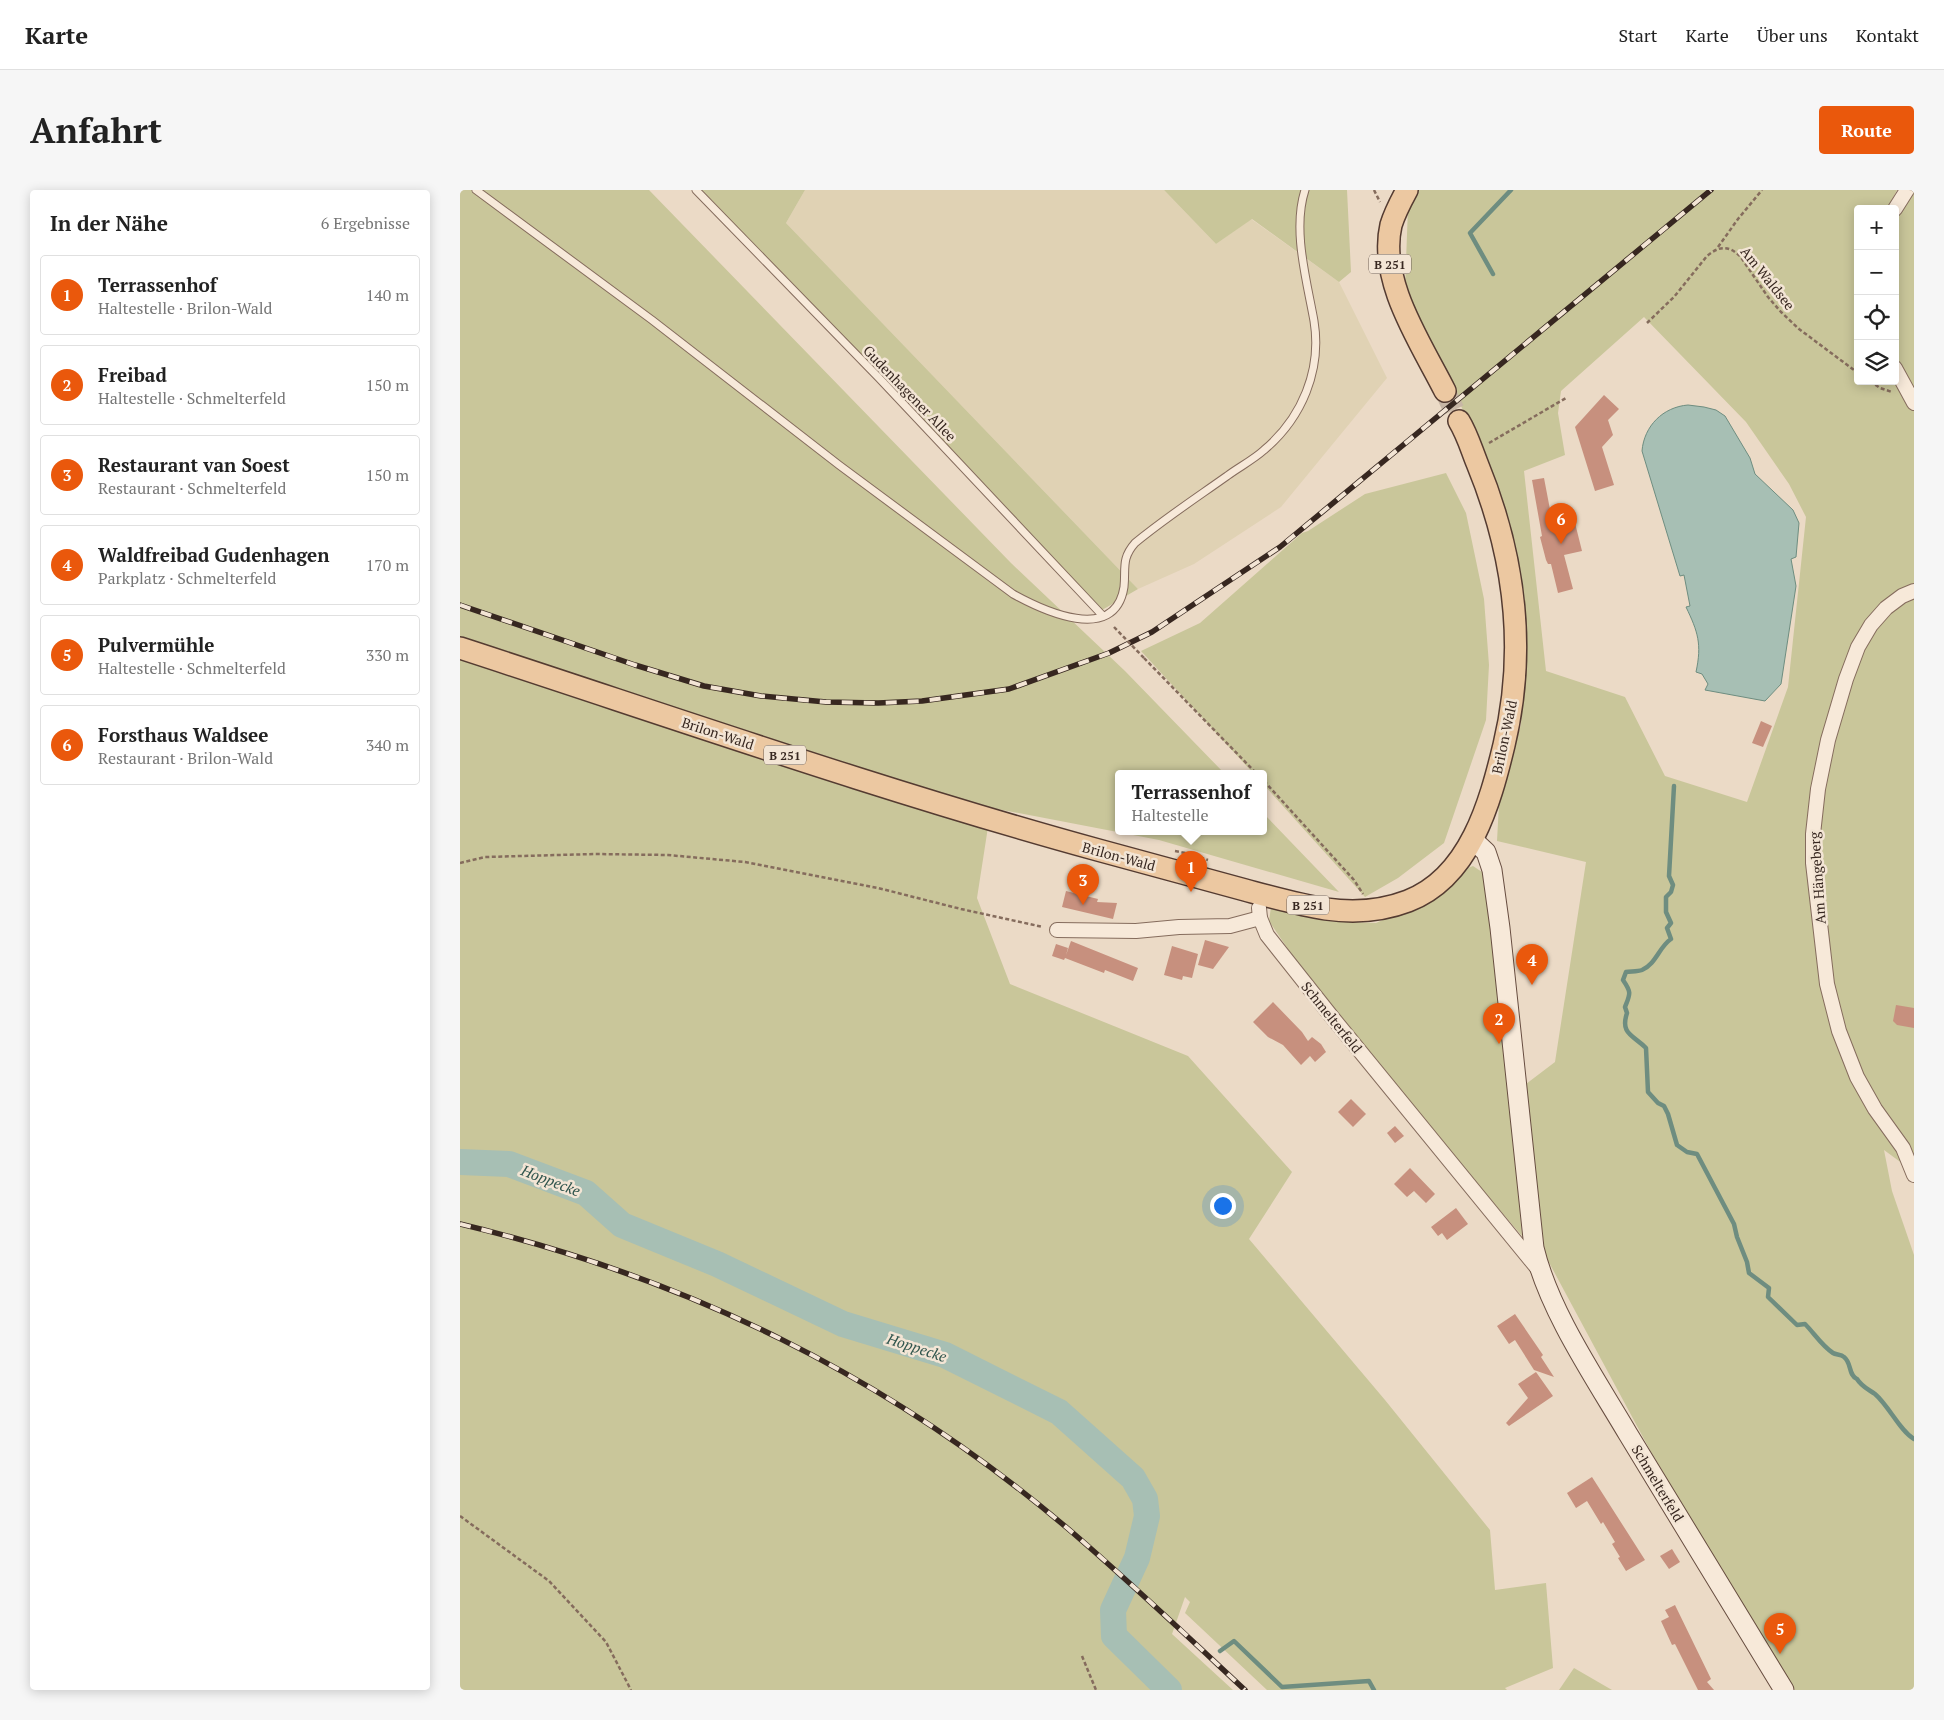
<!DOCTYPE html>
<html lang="de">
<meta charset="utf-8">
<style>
:root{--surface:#fff;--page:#f6f6f6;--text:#222;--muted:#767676;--line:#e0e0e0;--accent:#ea580c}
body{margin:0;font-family:"PT Serif",serif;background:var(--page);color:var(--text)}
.controls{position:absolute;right:15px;top:15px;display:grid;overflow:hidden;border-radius:5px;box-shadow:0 2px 12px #0003}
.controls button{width:45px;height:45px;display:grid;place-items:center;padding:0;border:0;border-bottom:1px solid var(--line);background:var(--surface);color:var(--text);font:25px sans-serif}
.you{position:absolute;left:762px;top:1015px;width:18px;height:18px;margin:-12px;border:4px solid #fff;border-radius:50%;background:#1a73e8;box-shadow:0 0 0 8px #1a73e833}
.badge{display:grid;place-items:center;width:32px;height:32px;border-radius:50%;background:var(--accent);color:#fff;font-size:16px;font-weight:700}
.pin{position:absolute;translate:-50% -41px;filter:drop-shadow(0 1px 2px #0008)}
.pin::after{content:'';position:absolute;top:26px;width:18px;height:15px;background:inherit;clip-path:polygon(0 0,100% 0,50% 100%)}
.popup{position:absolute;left:655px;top:580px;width:152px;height:65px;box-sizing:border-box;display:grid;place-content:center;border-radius:5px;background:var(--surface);filter:drop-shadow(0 1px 4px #0005);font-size:16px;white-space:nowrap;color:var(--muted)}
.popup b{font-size:19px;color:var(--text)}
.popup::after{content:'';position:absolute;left:50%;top:100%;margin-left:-10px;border:10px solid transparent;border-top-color:var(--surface)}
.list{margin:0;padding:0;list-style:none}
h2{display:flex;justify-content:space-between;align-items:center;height:65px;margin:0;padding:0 20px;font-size:21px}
h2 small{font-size:16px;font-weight:400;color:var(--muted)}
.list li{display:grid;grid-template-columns:32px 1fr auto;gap:15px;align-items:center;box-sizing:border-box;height:80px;margin:0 10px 10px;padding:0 10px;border:1px solid var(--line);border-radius:5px}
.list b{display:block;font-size:19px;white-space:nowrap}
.list p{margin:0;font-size:16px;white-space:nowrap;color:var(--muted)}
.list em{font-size:16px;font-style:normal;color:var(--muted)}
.icon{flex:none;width:28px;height:28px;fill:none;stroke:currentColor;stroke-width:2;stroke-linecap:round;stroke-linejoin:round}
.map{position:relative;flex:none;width:1454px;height:1500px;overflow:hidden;border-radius:5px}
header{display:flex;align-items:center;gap:30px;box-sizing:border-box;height:70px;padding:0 25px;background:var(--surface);border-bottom:1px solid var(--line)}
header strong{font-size:24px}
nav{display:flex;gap:28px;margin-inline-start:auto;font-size:18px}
.intro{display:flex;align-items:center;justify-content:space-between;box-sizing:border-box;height:120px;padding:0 30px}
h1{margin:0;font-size:35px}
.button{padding:12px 22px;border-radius:5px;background:var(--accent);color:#fff;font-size:18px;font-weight:700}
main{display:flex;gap:30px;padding:0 30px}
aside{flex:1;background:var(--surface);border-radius:5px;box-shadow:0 2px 12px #0003}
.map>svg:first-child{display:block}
</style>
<header>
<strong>Karte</strong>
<nav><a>Start</a><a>Karte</a><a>Über uns</a><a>Kontakt</a></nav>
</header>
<div class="intro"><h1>Anfahrt</h1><a class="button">Route</a></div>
<main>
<aside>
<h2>In der Nähe<small>6 Ergebnisse</small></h2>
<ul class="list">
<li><span class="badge">1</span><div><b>Terrassenhof</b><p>Haltestelle · Brilon-Wald</p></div><em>140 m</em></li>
<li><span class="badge">2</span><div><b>Freibad</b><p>Haltestelle · Schmelterfeld</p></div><em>150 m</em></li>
<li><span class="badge">3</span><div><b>Restaurant van Soest</b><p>Restaurant · Schmelterfeld</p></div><em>150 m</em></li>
<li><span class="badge">4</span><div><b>Waldfreibad Gudenhagen</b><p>Parkplatz · Schmelterfeld</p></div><em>170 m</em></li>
<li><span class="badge">5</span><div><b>Pulvermühle</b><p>Haltestelle · Schmelterfeld</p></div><em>330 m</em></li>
<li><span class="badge">6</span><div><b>Forsthaus Waldsee</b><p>Restaurant · Brilon-Wald</p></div><em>340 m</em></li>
</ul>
</aside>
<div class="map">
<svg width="1454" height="1500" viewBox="0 0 1454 1500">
<rect width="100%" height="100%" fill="#ebdac6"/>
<polygon fill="#e0d2b4" points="345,0 704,0 756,54 791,29 879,92 927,188 821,317 734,374 678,399 326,33"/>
<g fill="#c9c69a" fill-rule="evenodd">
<polygon points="0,0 189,0 551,373 665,481 764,583 658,583 658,641 804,641 804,624 879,702 699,650 532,618 208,520 0,446"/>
<polygon points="235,0 345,0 326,33 678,399 642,420"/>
<polygon points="704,0 887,0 891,82 879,92 792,29 756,54"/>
<path d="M957 0H1437L1427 19H1398V191H1435L1454 219V982L1424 960 1432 1001 1454 1065V1500H1335L1321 1479 1191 1262 1085 1065 1066 894 1095 872 1126 672 1037 651 1039 614 1061 534 1064 405 1018 248 986 188 945 99 948 17ZM1184 127 1286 232 1329 294 1346 327 1328 497 1287 612 1205 586 1165 507 1086 481 1064 281 1105 265 1098 223 1101 201Z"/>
<polygon points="1454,1 1454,206 1435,169 1435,29"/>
<polygon points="986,283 1006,323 1024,409 1029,475 1026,530 984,653 938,688 905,707 804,595 804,583 793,583 681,461 740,433 842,343 848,341 905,304"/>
<polygon points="0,468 528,637 517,708 550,794 728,866 832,982 789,1049 925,1210 1030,1340 1035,1400 1086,1393 1093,1478 1045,1498 1047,1500 807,1500 725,1423 730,1412 725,1407 712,1444 773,1500 0,1500"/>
<polygon points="1013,676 1022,682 1027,692 1050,903 1062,1046 875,828 809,731 811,717 868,731 916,733 971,708 1008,678"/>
<polygon points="1114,1478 1152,1500 1099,1500"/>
</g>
<path fill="#a7bfb4" stroke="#6e8d80" d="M1228 215 1244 217 1256 220 1265 226 1290 268 1295 284 1333 320 1339 333 1336 367 1331 369 1336 396 1321 494 1305 511 1245 500 1248 494 1242 484 1236 482C1242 454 1238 442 1226 417L1230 416 1224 385 1220 386 1182 261C1184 236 1203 217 1228 215Z"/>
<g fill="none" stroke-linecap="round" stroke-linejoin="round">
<g stroke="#6e8d80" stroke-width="4.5">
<polyline points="1033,84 1010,43 1051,0"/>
<path d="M1214 596 1209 686 1213 695 1211 702 1206 707V722L1211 733 1207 738 1211 749C1199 757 1196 774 1182 780 1177 782 1170 781 1166 782L1163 790C1172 803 1170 804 1165 817L1167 823C1160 844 1173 845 1186 858L1188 902 1198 913 1204 916 1208 924 1217 955 1227 962 1237 964 1274 1034 1277 1047 1287 1072 1289 1083 1309 1098 1308 1107 1337 1135 1345 1134C1354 1143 1362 1156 1373 1163 1376 1165 1381 1164 1384 1167 1392 1173 1388 1185 1397 1189 1402 1197 1408 1199 1415 1204 1429 1216 1440 1241 1454 1249"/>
<polyline points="760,1461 774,1451 822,1497 909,1491 914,1500"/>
</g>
<polyline stroke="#a7bfb4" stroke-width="26" points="0,972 49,974 126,1003 162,1035 257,1074 383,1134 485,1165 599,1222 673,1288 685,1309 687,1326 677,1368 653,1420 654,1446 709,1500"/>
</g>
<g fill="#c7907e">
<polygon points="1144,205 1159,219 1148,230 1153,245 1142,257 1154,295 1135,301 1115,237"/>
<polygon points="1084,288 1092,330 1113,325 1122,361 1104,365 1113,399 1098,403 1091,374 1088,374 1086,370 1080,347 1082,346 1072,290"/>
<polygon points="1301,531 1312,536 1303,557 1292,553"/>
<polygon points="606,701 638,709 637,712 657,713 653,729 602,717"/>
<polygon points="745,750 769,757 753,779 738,775"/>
<polygon points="611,751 678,778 673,791 645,780 644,783 605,768 604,770 592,766 596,754 608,758 606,765"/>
<polygon points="712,756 738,764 732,788 723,786 722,790 704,785"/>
<polygon points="813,812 842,842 848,851 852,847 861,854 866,862 855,872 850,866 841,875 823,855 808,847 793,832"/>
<polygon points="1436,815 1454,818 1454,838 1437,835 1433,831"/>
<polygon points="891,909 906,924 893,937 878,922"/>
<polygon points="935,936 944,946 935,953 927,943"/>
<polygon points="950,978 975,1004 966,1013 954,1001 947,1007 934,994"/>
<polygon points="996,1018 1008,1034 987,1050 982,1043 978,1046 971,1037"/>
<polygon points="1055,1124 1083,1165 1081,1167 1094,1187 1074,1180 1055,1150 1049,1154 1037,1136"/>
<polygon points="1076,1182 1093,1206 1049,1236 1046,1233 1068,1208 1058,1194"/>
<polygon points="1132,1287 1185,1370 1166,1381 1158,1368 1160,1367 1152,1354 1155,1352 1143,1332 1141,1334 1127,1311 1116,1318 1107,1303"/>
<polygon points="1212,1359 1220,1372 1209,1379 1200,1366"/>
<polygon points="1215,1415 1251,1489 1247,1492 1254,1500 1238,1500 1215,1454 1212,1455 1201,1431 1209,1427 1205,1420"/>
</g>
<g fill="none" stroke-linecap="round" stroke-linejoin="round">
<polyline stroke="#c7b6a5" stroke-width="21" stroke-dasharray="21 11" stroke-linecap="butt" points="985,201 999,231"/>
<g stroke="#856c5d" stroke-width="9">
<g id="lane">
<path d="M16 0 192 130 379 275 553 404C582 420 655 455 664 397 666 378 661 369 675 353 704 329 736 308 767 286 779 277 793 270 804 260 842 228 862 180 854 131 847 91 832 40 845 0"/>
<polyline points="236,0 419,188 643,426"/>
</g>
</g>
<g stroke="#856c5d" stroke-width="16">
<g id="street">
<polyline points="1435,19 1447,0"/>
<polyline points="1435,178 1454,213"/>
<polyline points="1454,401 1442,406 1426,418 1411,435 1398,457 1386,489 1368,550 1358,599 1353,644 1353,673 1367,794 1379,841 1397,887 1415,919 1443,958 1454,985"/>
<polyline points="799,718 800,728 807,745 872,827 1078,1079"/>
<polyline points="597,740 676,741 719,737 770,736 800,728"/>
</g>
</g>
<g stroke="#674d40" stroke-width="21">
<path id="secondary" d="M1012 649 1026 662 1032 680 1040 738 1074 1058C1089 1121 1135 1188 1168 1244 1220 1329 1272 1415 1324 1500"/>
</g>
<g stroke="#543b31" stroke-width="24">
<g id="primary">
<path d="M947 0C941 11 935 22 931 35 918 91 961 153 985 201"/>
<path d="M0 458C212 527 423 601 638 660 687 673 736 687 785 700 811 707 839 715 866 719 894 723 922 721 948 711 1010 687 1030 613 1044 555 1067 459 1054 363 1017 273 1011 258 1007 244 999 231"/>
</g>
</g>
<g stroke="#856c5d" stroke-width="2.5" stroke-dasharray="4 2.5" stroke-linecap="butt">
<polyline points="914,0 920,12"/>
<polyline points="1258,57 1278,29 1302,0"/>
<path d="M1187 133 1214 107 1247 66C1259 56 1268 55 1280 66L1308 107 1321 122 1339 139 1398 183"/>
<polyline points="1410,191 1420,198 1432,202"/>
<polyline points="1029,253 1106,208"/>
<polyline points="684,468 796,583"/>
<polyline points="804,591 894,690 903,704"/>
<polyline points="715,661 731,664 748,670"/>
<polyline points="0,673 25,667 134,664 208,665 285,672 418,698 501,719 583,737"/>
<polyline points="0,1326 89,1391 146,1452 171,1500"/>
<polyline points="622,1466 636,1500"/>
</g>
<use href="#lane" stroke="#f7e9d9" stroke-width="7"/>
<use href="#street" stroke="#f7e9d9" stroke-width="14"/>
<use href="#secondary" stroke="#f7e9d9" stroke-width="19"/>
<use href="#primary" stroke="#ecc8a1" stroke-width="21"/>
<g stroke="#372720" stroke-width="5.5">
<g id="rail">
<polyline points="0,415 175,475 244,496 301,506 366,512 418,513 462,511 549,499 649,463 692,442 820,357 1251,0"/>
<path d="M0 1034C227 1088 427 1186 606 1337 667 1389 726 1445 785 1500"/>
</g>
</g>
<use href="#rail" stroke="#f3e5d5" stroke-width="4" stroke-dasharray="11" stroke-linecap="butt"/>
<polyline stroke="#856c5d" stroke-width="2.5" stroke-dasharray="4 2.5" stroke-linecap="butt" points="654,437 684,468"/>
</g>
<g text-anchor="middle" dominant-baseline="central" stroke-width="5" stroke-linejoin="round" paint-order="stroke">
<g fill="#f3e5d5" stroke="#6f6056" stroke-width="1">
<rect x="909" y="64.5" width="42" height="19" rx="4"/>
<rect x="304" y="555.5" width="42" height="19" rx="4"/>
<rect x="827" y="705.5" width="42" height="19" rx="4"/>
</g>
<g font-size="12" font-weight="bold" fill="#372720">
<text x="930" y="74">B 251</text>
<text x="325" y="565">B 251</text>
<text x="848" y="715">B 251</text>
</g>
<g font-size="14" fill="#372720" stroke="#f3e5d5">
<text transform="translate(1308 88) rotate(51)">Am Waldsee</text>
<text transform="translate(450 203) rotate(46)">Gudenhagener Allee</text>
<text transform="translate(258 543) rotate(18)">Brilon-Wald</text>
<text transform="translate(1044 547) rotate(-78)">Brilon-Wald</text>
<text transform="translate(659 666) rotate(15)">Brilon-Wald</text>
<text transform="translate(1357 688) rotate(-94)">Am Hängeberg</text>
<text transform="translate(872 827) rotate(51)">Schmelterfeld</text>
<text transform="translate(1198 1293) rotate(59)">Schmelterfeld</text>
</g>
<g font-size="15" font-style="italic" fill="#30554d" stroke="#f3e5d5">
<text transform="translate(91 990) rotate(21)">Hoppecke</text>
<text transform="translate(457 1157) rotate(18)">Hoppecke</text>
</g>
</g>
</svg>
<div class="controls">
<button>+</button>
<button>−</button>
<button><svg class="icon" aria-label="locate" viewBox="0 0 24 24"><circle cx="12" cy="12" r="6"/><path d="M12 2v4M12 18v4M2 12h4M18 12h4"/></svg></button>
<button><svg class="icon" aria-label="layers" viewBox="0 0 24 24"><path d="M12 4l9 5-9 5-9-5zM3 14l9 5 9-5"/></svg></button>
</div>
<div class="you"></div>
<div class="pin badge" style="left:731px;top:702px">1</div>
<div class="popup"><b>Terrassenhof</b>Haltestelle</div>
<div class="pin badge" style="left:1039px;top:854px">2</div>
<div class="pin badge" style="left:623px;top:715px">3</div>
<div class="pin badge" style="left:1072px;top:795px">4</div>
<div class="pin badge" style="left:1320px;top:1464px">5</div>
<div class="pin badge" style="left:1101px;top:354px">6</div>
</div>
</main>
